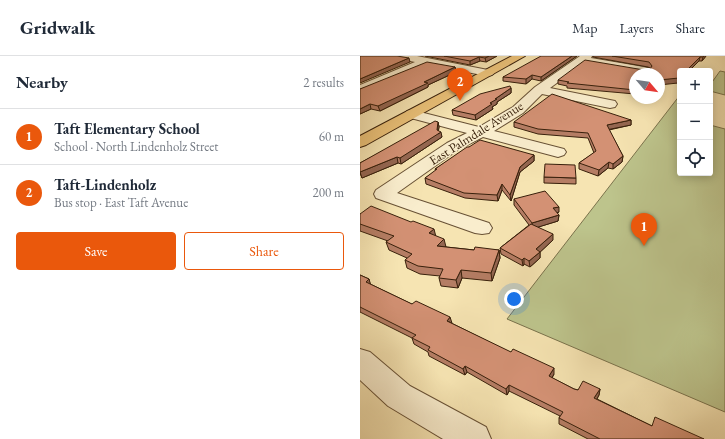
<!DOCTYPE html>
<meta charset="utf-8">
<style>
:root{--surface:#fff;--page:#f6f6f7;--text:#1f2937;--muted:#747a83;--line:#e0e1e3;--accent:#ea580c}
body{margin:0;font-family:"EB Garamond",serif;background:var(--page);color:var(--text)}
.controls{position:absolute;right:12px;top:12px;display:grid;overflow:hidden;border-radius:4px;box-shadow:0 2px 10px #0003}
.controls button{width:36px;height:36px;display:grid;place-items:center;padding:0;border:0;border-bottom:1px solid var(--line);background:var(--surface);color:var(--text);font:20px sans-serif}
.compass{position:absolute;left:269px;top:12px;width:36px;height:36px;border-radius:50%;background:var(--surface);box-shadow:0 2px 10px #0003;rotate:119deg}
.you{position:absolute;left:154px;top:243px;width:14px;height:14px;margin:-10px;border:3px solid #fff;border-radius:50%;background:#1a73e8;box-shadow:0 0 0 6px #1a73e833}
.badge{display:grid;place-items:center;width:26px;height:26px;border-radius:50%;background:var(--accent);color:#fff;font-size:13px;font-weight:700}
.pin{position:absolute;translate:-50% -33px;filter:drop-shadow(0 1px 2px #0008)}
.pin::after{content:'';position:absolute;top:21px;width:14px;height:12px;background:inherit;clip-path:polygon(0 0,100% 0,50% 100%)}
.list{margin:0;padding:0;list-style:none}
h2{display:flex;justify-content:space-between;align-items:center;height:52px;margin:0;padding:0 16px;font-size:17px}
h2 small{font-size:13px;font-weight:400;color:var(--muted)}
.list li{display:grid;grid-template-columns:26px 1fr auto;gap:12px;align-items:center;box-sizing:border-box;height:56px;padding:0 16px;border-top:1px solid var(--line)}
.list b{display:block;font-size:15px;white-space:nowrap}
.list p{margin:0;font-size:13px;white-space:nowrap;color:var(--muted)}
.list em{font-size:13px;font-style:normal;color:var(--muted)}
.actions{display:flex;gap:8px;padding:12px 16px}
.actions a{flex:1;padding:9px 0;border:1px solid var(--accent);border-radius:4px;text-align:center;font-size:14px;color:var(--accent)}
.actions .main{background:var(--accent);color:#fff}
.icon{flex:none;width:22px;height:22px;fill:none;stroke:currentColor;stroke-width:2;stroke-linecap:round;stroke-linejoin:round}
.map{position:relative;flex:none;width:365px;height:383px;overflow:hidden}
header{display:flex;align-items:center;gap:24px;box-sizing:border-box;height:56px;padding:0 20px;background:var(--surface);border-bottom:1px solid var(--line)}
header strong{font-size:19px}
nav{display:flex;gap:22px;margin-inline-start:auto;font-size:14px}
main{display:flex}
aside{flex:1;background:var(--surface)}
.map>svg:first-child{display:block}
</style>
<header>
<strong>Gridwalk</strong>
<nav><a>Map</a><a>Layers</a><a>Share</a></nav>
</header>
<main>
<aside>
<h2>Nearby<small>2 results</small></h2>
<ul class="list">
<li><span class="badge">1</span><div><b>Taft Elementary School</b><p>School · North Lindenholz Street</p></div><em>60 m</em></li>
<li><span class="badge">2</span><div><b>Taft-Lindenholz</b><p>Bus stop · East Taft Avenue</p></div><em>200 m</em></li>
</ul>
<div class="actions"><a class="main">Save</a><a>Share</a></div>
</aside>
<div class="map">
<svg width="365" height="383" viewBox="0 0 365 383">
<rect width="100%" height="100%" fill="#f6e4b2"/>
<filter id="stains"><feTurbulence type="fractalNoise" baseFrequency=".005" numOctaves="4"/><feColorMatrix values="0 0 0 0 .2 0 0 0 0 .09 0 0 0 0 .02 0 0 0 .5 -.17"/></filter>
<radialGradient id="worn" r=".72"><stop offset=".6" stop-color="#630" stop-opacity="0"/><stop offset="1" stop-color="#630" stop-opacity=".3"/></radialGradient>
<g fill="#bdc48c" stroke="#7a724c">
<polygon points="360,15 365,16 365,39 350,35 350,29"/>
<polygon points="320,39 320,117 350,117 350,69 365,73 365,356 147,263"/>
</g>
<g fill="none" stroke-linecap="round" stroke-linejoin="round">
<g stroke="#685135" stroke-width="2">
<g id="minor">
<polygon points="35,0 57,0 128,14 132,15 134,17 132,19 128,20 68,9 0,38 0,29 55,6 36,2"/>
<polygon points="220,0 232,0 231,2 284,11 288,12 290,14 288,16 284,17 224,7 190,32 255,45 257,48 255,51 250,52 182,38 163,57 134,75 204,93 206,96 204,99 198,101 123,81 99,93 37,137 129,167 132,172 129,177 122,178 115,177 16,142 14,138 16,134 87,87 107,77 47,61 45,58 47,55 52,54 119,71 153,51 175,31"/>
<polygon points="0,293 10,296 50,330 126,371 131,383 83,383 28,350 0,324"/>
</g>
</g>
<g stroke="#38200b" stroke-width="2">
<polygon id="major" points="152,0 165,0 6,89 0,91 0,80"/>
</g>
<use href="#minor" fill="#f9edcd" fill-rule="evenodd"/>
<use href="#major" fill="#ebc279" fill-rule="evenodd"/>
</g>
<g fill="#b57d64" stroke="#38200b">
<polygon points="65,0 137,0 126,6 120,5 110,9"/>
<polygon points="217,0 181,25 172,23 166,28 143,25 143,21"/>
<polygon points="233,0 346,0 342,5 339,5 320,15 320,24 318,27 275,18 275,38 207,32 207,30 198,28 198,24 284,14 290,12 288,11 233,1"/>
<polygon points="95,11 96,16 68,29 68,31 20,55 11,53 0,58 0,33"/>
<polygon points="151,32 151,37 137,46 137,48 132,51 133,53 116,64 93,59 92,54"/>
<polygon points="271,64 271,69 249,74 263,100 262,106 253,113 248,112 238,120 219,113 219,107 234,97 228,82 178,78 154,71 154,66"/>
<polygon points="78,66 79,71 78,75 82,81 41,108 38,107 2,122 0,117 0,107"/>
<polygon points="109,91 174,99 174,105 160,116 151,145 142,134 138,145 105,142 66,128 65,122 76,115 75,113"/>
<polygon points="184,121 216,122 216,128 184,127"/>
<polygon points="154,143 199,156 197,157 199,159 198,165 178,171 193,184 180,196 180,202 170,211 164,208 163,210 141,198 140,192 169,169 154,149"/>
<polygon points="0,158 75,179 86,191 114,194 139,194 140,202 132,225 102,222 98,232 81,230 79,222 80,220 60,218 47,212 45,204 47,202 29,194 26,186 28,185 0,175"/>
<polygon points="0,219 9,223 10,228 91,267 194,318 192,322 214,333 218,334 240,333 239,339 237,343 292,370 344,383 228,383 199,368 199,362 200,360 149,335 147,339 107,316 105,319 69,300 68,296 54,288 52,282 0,256"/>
</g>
<g fill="#946651" stroke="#38200b">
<polygon points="129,0 137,0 126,6 125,2"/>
<polygon points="212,0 217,0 181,25 181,21"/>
<polygon points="344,0 346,0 342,5 343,1"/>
<polygon points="119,1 120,5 110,9 110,5"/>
<polygon points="340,1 339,5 329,15 326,15"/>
<polygon points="49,2 50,6 0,27 0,23"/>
<polygon points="95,11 96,16 68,29 68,31 20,55 18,50 64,26"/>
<polygon points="172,19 172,23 166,28 166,23"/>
<polygon points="320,21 320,24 318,27 299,29 299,24"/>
<polygon points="151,32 151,37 137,46 137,48 132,51 133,53 116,64 115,59 135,43"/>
<polygon points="10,48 11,53 0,58 0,53"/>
<polygon points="271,64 271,69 246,74 247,69"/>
<polygon points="78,66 79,71 78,78 81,76 82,81 41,108 40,102 77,74"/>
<polygon points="174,99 174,105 160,116 151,145 150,139 160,111"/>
<polygon points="263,100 262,106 253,113 253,108"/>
<polygon points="37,101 38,107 2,122 0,116"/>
<polygon points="249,106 248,112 238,120 239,114"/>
<polygon points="142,128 142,134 138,145 137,139"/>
<polygon points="199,151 199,156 193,158 193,152"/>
<polygon points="199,159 198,165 172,173 172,167"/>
<polygon points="74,173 76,181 69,177"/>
<polygon points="193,178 193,184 176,200 176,193"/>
<polygon points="84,183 86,191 77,190"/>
<polygon points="139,194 140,202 132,225 131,217"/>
<polygon points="180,196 180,202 170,211 169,205"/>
<polygon points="164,202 164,208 163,210 162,204"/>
<polygon points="101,214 102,222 98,232 96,224"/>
<polygon points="9,223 11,230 6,226"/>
<polygon points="90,261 92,267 87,265"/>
<polygon points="105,310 107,316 105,319 103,313"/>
<polygon points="194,312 194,318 189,327 189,320"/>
<polygon points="149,329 149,335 147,339 146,333"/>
<polygon points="240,333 239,339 234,348 234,342"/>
</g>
<g fill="#d39174" stroke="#38200b">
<polygon points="0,0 37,0 49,2 0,23"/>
<polygon points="84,0 129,0 125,2 119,1 110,5"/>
<polygon points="181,0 212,0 181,21 172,19 166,23 143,21"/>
<polygon points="252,0 344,0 343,1 340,1 326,15 320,15 320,21 319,22 299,24 299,18 275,18 275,27 270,27 275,29 275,34 207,27 209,26 198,24 225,4 284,14 290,13 292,10 289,6"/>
<polygon points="67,6 95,11 64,26 68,27 18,50 10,48 0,53 0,33"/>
<polygon points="150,30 151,32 135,43 137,43 130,47 132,48 115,59 92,54 120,38"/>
<polygon points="192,38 271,64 247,69 263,100 253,108 249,106 239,114 219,107 236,95 228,77 178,73 154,66"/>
<polygon points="75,65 78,66 77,74 81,76 40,102 37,101 0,116 0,107"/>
<polygon points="120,84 174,99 160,111 150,139 142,128 137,139 104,137 65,122 77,113 75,113 107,91 109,91"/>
<polygon points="185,108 215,109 216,122 184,121"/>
<polygon points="185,135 199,151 193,152 199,159 172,167 154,143"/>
<polygon points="11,150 51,166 53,165 74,173 69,177 84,183 77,190 114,194 115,191 139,194 131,217 101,214 96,224 79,222 83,213 58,210 45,204 52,198 26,186 34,180 0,168 0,158"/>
<polygon points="171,168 193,178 176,193 180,196 169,205 164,202 162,204 140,192"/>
<polygon points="0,219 9,223 6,226 52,248 56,245 90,261 87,265 151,296 153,293 194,312 189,320 214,333 218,334 223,325 240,333 234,342 292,370 295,361 344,383 240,383 199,362 203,356 149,329 146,333 105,310 103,313 68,294 70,291 52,282 56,279 0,251"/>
</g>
<g text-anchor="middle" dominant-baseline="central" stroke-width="3" stroke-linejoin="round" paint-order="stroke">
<g font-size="13" fill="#38200b" stroke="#f9edcd">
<text transform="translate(116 77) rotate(-32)">East Palmdale Avenue</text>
</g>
</g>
<rect width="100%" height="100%" filter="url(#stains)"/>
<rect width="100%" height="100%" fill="url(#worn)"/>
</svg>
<div class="controls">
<button>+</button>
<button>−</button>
<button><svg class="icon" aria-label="locate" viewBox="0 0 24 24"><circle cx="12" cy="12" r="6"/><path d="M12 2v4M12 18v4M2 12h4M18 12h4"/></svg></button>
</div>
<svg class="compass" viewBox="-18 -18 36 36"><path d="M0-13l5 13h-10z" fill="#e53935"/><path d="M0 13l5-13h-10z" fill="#747a83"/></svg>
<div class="you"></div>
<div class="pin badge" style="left:284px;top:190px">1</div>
<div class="pin badge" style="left:100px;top:45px">2</div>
</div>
</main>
